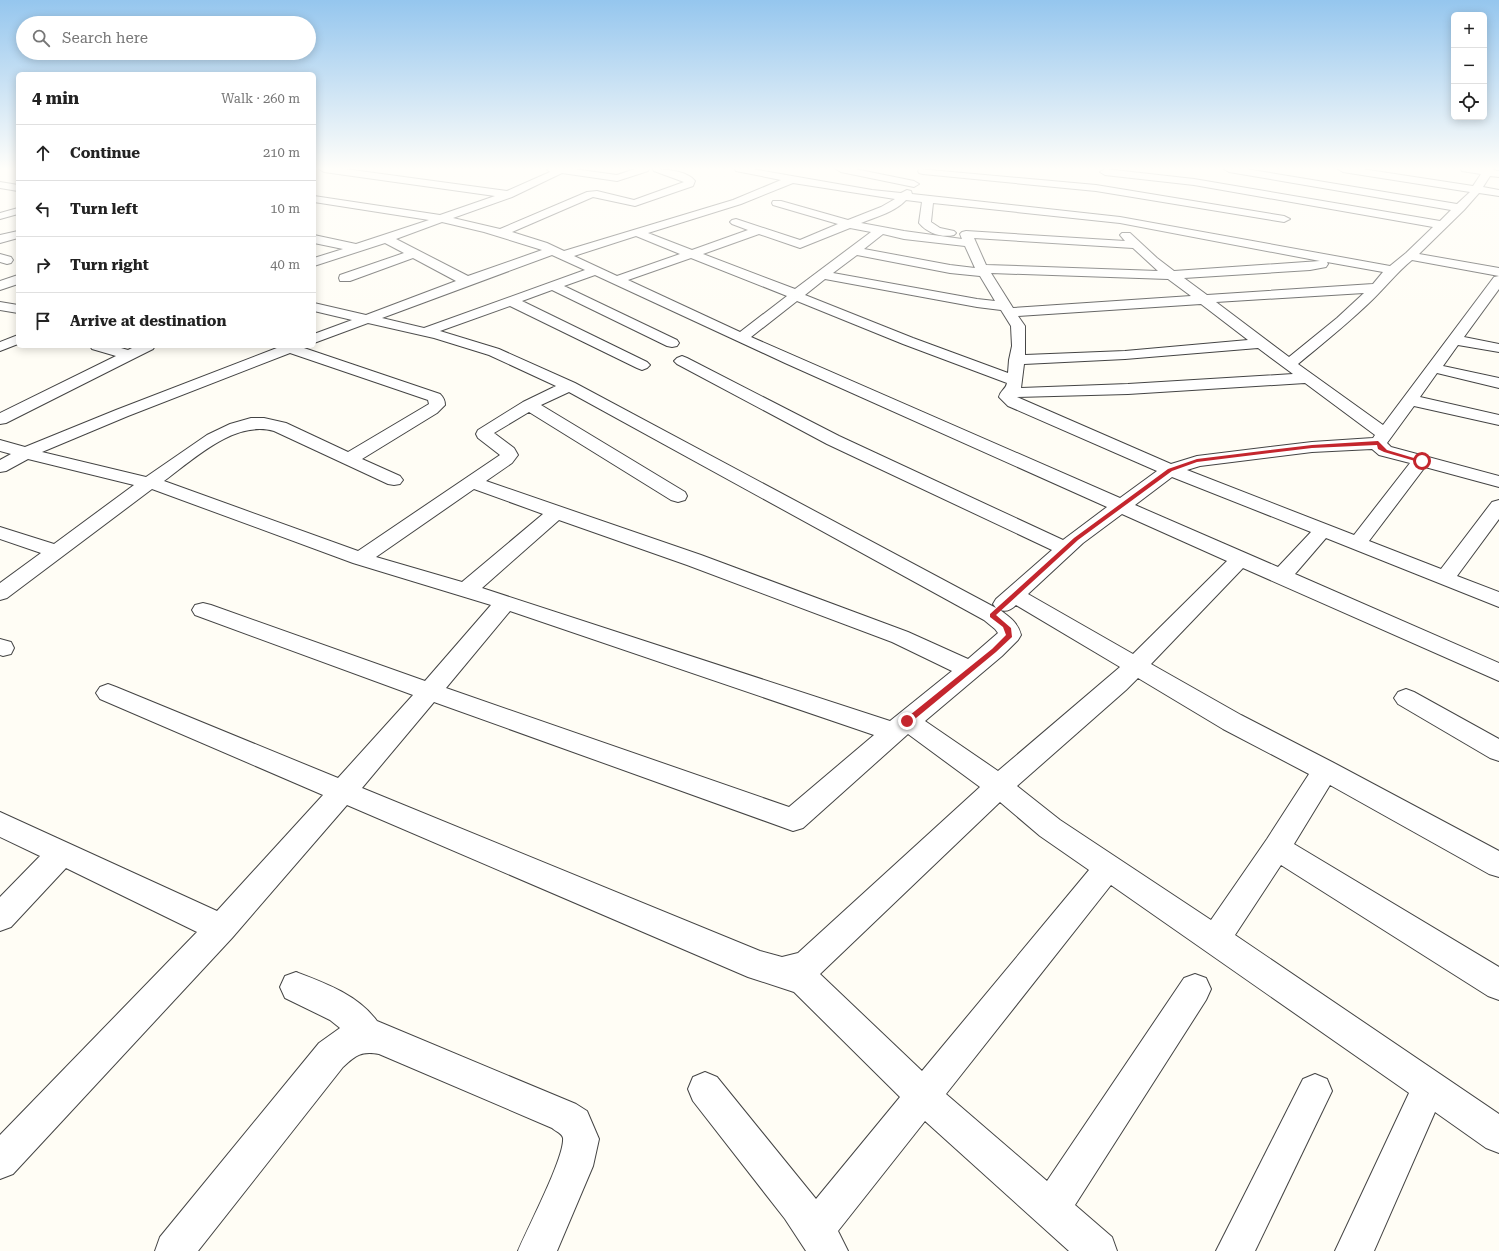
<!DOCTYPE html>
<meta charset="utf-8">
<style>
:root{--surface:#fff;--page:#f2f2f2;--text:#222;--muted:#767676;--line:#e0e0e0}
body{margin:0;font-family:"Roboto Serif",serif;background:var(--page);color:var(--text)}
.controls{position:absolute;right:12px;top:12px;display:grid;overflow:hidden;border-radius:6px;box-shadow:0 2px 10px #0003}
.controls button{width:36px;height:36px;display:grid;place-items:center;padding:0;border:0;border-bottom:1px solid var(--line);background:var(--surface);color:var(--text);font:20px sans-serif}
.stop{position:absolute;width:12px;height:12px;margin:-9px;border:3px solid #c4262e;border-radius:50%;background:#fff}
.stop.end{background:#c4262e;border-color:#fff;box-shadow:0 1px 4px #0008}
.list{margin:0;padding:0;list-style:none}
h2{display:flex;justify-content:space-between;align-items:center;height:52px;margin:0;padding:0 16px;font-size:17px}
h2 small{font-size:13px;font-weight:400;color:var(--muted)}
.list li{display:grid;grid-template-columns:26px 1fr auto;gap:12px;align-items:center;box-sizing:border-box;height:56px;padding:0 16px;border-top:1px solid var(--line)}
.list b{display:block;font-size:15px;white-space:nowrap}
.list em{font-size:13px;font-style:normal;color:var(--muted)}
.icon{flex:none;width:22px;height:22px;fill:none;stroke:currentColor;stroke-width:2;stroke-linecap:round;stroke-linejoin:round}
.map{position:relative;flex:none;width:1499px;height:1251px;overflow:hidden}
.search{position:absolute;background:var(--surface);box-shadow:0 2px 10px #0003;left:16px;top:16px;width:300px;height:44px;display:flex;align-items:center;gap:10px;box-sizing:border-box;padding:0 14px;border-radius:22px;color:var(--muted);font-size:15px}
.panel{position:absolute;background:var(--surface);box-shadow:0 2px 10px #0003;left:16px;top:72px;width:300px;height:276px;border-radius:6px}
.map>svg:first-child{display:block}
</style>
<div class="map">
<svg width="1499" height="1251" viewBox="0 0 1499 1251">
<rect width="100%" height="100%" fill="#fffdf5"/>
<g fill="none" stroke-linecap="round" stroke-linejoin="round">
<g stroke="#444" stroke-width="2">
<g id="street">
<path d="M319 169H345L507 191 550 172 547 169H573L617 175 635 169H649L648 171 617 181 562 173 512 197 453 218 500 229 587 192 597 191 634 200 684 182 654 171 653 169C665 169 688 171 695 181L693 186 635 206 593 197 512 232 547 243 564 251 733 200 781 180 736 171 735 169H752L872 190 901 193 907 190 911 191 912 194 1120 217 1390 266 1406 253 1433 227 1194 185 1105 175 1100 172 1105 169 1194 179 1440 221 1451 210 1229 172 1224 169H1246L1457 204 1470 192 1343 172 1338 169H1362L1473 186 1481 174 1462 171 1461 169H1494L1493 170 1499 171V177L1490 176 1483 187 1499 190V196L1479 193 1464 210 1419 254 1499 268V276L1412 260C1396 273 1384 289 1369 303 1346 325 1322 344 1298 364L1383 425 1494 277 1499 276V289L1464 337 1499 344V352L1458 345 1443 366 1499 378V388L1437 373 1420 397 1499 415V425L1414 406 1387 443 1391 447 1499 476V487L1425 467 1369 541 1441 569 1492 502 1499 500V519L1457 576 1499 592V607L1326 538 1295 574 1499 663V681L1243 568 1151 664 1241 715 1334 763 1499 851V877L1489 874 1330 785 1294 844 1499 967V1000L1488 996 1281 865 1235 935 1499 1114V1153L1486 1148 1435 1112 1374 1251H1335L1409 1093 1111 885 946 1094 1047 1181 1184 978 1195 974 1206 978 1211 989 1206 1000 1075 1205 1112 1237 1117 1251H1069L925 1121 838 1231 848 1251H806L785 1219 693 1101 688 1089 693 1077 705 1072 717 1077 816 1199 900 1097 794 992 748 977 347 805 232 938 13 1174 0 1179V1135L197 932 66 868 11 927 0 931V897L40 856 0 837V812L217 911 323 795 100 699 96 693 100 687 108 684 116 687 338 778 413 695 195 615 192 610 195 605 203 603 211 605 425 681 491 605 353 563 152 489 7 598 0 600V583L41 553 0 539V527L54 544 134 485 28 459 6 471 0 472V460L11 454 0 451V440L25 447 116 410 282 346H302L301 347 440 394C443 397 445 400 445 405L437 413 362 459 400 476 403 480 400 484 394 485 388 484 274 431C234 420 194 459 164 481L358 551 500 455 478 438 476 434 478 430 523 402 556 386 489 355 434 338 368 323 314 343V334L352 320 314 311V303L366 315 456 281 413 258 350 281H340L339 278 340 275 404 253 385 243 314 266V258L343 249 314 243V235L356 244 429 220 314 202V196L440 215 495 196 324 172ZM793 183 895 199 881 207 848 220 781 201H773L772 203 773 205 838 224 800 240 736 219 732 220 730 222 732 224 748 230 692 250 648 233 741 204ZM906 200 922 202 919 223C927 233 942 238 954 235L956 233 954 231 940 228 931 222 933 203 1120 223 1320 261 1174 271 1157 258 1130 233H1122L1120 235 1125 241 966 231 962 232 960 234 962 239 904 231 861 223C876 217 895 212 906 200ZM442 222 484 232 542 250 468 276 396 239ZM850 228 871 232 795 289 703 254 759 234 800 248ZM883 234 904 239 965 246 975 268 950 265 864 249ZM636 236 680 254 617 276 574 256ZM974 238 1133 248 1158 271 986 265ZM552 255 585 270 424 328 382 318ZM857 255 950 273 980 276 995 301 977 299 833 273ZM691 258 787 296 740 332 628 280ZM1327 262 1383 272 1373 284 1207 295 1184 278 1310 270 1326 267 1328 264ZM991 273 1168 279 1191 296 1013 308ZM595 275 785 363 1107 507 1063 540 839 436 687 358 682 356 677 358 674 361 677 364 827 444 1052 550 996 599 993 604 996 608 575 383 499 349 440 331 510 306 637 368 642 370 647 368 650 365 647 362 522 301 552 290 667 346 672 347 677 346 679 343 677 340 564 286ZM825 279 977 307 1001 310 1011 326 1012 346 1009 360 1008 373 913 338 805 295ZM1364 293 1337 318 1289 357 1216 302ZM797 301 903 344 1007 383C1006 389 1000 391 999 397L1008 406 1157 471 1120 498 751 337ZM1201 304 1248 340 1125 351 1025 355V326L1018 316ZM1258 348 1293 374 1128 384 1021 388 1024 364 1125 359ZM290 353 428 400 429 404 348 452 286 423 264 418H251L230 424 207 435 146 477 42 452 128 416ZM1305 383 1375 435 1373 438 1312 442 1197 456 1171 464 1017 397 1128 394ZM569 392 984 620 995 629 998 633 968 659 908 632 701 555 486 481 512 463 518 455 514 448 494 433 529 412 671 500 678 502 685 500 687 496 685 492 541 405ZM1372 449 1379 455 1410 463 1354 535 1187 470 1200 466 1312 452ZM1172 477 1311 532 1278 567 1135 505ZM474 489 543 514 462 582 376 557ZM1122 514 1227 561 1133 654 1028 594 1083 543ZM559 520 687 565 892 642 952 671 890 721 482 588ZM1016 605 1120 667 998 771 925 721 1002 656 1018 640 1021 635C1018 623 1010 617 1000 610 1006 612 1011 610 1016 605ZM510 611 874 735 789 807 446 688ZM1138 678 1223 729 1309 774 1267 839 1211 920 1060 820 1017 786 1126 690ZM434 702 793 831 803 828 908 734 980 787 798 953 782 957 760 951 362 788ZM1000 802 1040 836 1089 870 922 1071 820 974Z"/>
<polygon points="836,169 855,169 914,181 919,184 914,187 841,172"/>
<polygon points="919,169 1096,185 1284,216 1290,219 1284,222 1096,191 923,174 919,173 918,171"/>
<polygon points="0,182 18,185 18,191 0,188"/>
<polygon points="18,208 18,214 0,219 0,213"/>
<polygon points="18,231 18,238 0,243 0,235"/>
<polygon points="0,254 11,257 13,260 11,263 7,264 0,262"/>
<polygon points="18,275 18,284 0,290 0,281"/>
<polygon points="0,302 18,305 18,313 0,310"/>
<polygon points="18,335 18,344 0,351 0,342"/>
<polygon points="90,346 114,346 128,350 136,346 155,346 153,349 135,358 6,423 0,424 0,413 116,356 92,349"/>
<polygon points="0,639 11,642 14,648 11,654 3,656 0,655"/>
<polygon points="1406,689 1414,692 1499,739 1499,761 1490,758 1398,704 1394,698 1398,692"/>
<path d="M296 972C325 983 358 995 377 1021L576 1104 587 1111 599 1139 593 1166 557 1251H518C527 1229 565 1157 563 1138 562 1133 555 1131 552 1128L379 1054C361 1051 356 1055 343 1067L198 1251H155L160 1237 319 1043 340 1028 330 1020 285 998 280 987 285 976Z"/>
<polygon points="1315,1074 1327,1079 1332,1091 1255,1251 1216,1251 1303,1079"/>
</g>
</g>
<use href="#street" fill="#fff" fill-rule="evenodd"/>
</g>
<linearGradient id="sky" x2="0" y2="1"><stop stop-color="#95c6ee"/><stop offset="0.49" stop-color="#fffefa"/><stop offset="1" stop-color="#fffefa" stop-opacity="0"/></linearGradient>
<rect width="1499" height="344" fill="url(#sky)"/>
<polygon fill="#c4262e" points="1378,441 1387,450 1424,461 1422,463 1384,452 1378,449 1377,445 1312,448 1197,462 1172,471 1078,540 996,615 1011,628 1012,637 996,652 910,723 905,723 905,719 992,649 1006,635 1003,627 990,617 990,614 1074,538 1168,469 1197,459 1312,445"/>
</svg>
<div class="controls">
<button>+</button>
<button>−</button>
<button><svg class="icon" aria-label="locate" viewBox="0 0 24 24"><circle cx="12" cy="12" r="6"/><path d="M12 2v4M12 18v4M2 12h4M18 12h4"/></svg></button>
</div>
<div class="stop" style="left:1422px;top:461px"></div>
<div class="stop end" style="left:907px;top:721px"></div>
<div class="search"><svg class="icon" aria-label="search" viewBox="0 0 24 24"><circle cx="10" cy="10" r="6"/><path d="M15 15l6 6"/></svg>Search here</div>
<section class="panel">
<h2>4 min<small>Walk · 260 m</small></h2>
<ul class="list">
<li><svg class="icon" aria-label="ahead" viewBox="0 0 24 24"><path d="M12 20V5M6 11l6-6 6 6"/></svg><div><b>Continue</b></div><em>210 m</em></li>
<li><svg class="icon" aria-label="left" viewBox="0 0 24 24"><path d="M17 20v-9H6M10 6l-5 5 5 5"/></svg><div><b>Turn left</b></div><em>10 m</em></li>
<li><svg class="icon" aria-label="right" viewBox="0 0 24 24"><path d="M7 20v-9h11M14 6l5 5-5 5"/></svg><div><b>Turn right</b></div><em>40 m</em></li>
<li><svg class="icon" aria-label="arrive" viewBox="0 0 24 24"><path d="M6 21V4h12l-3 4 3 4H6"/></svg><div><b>Arrive at destination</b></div></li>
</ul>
</section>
</div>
